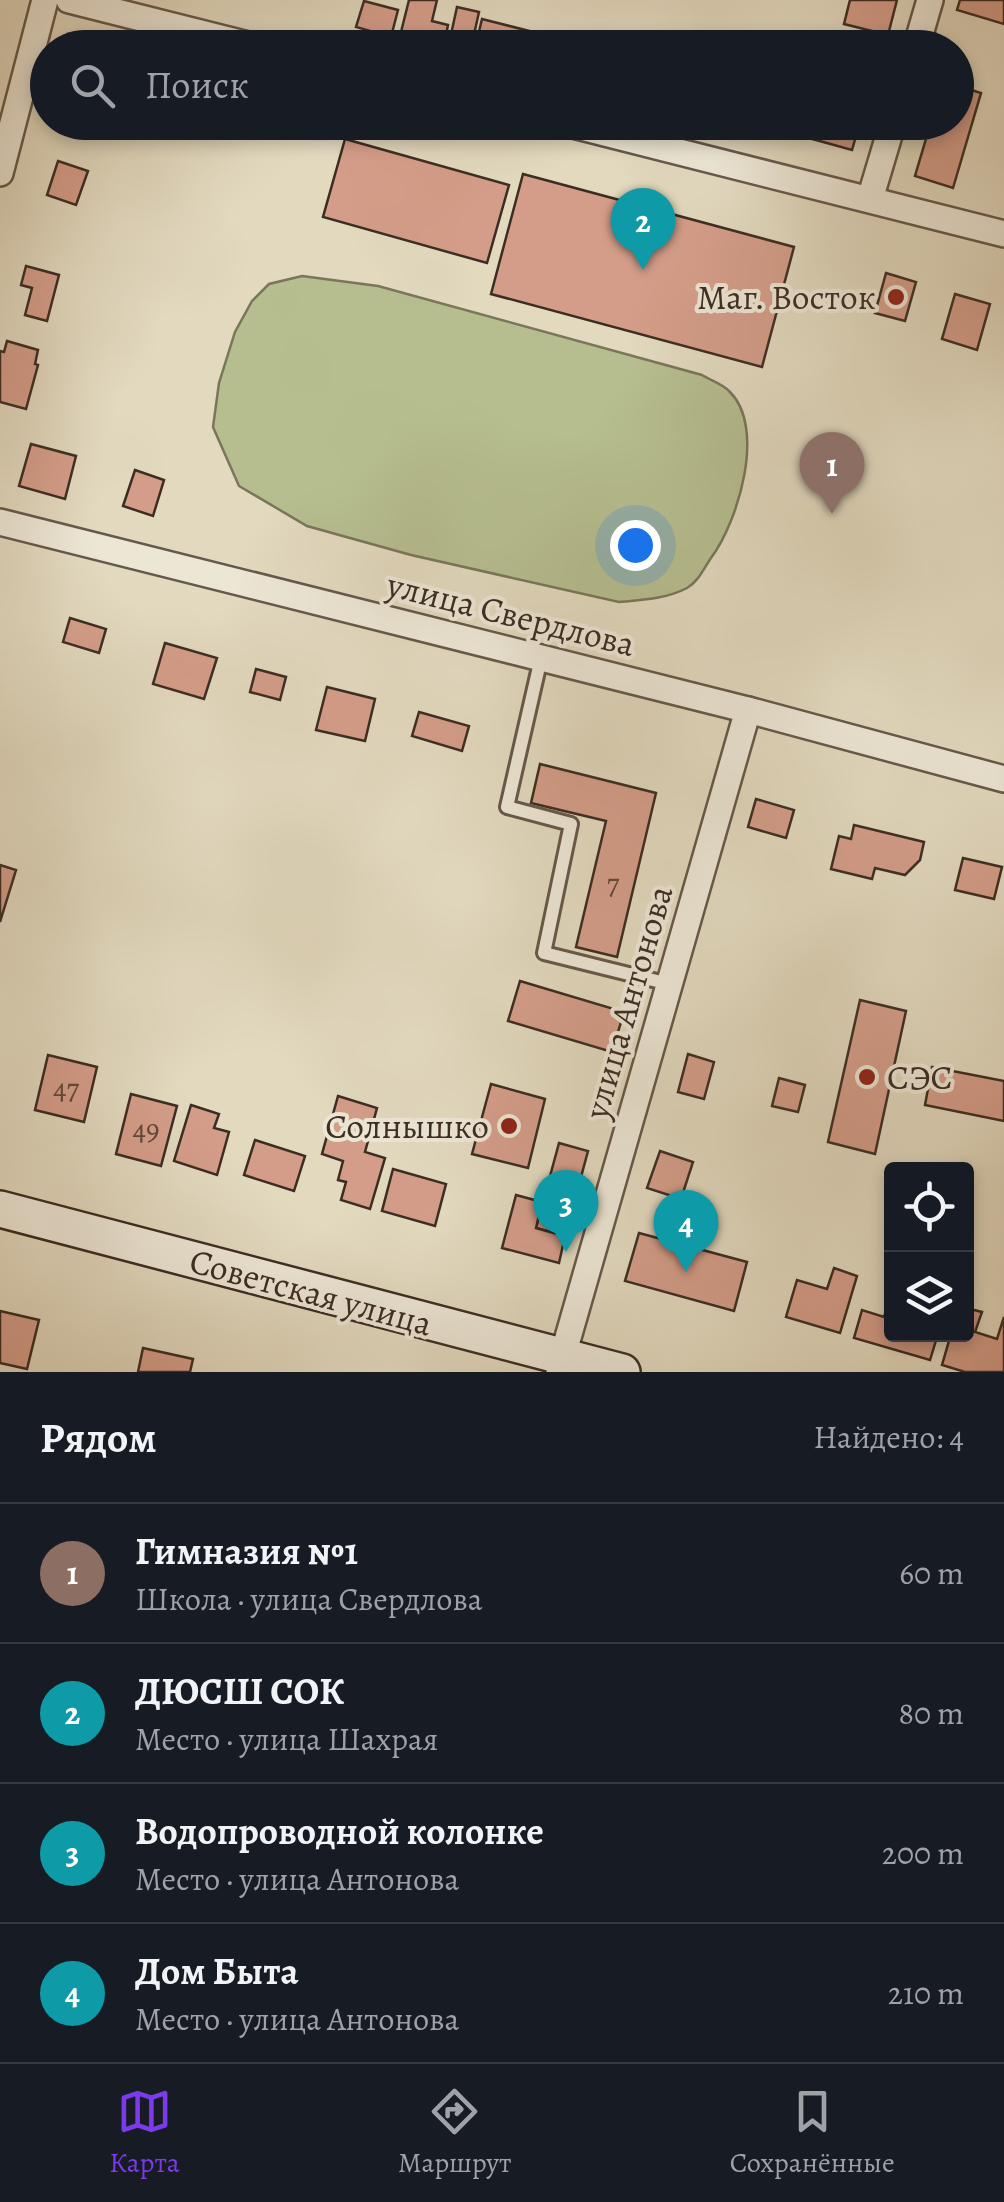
<!DOCTYPE html>
<html lang="ru">
<meta charset="utf-8">
<style>
:root{--surface:#171b24;--page:#242831;--text:#f1f3f6;--muted:#9ea1a6;--line:#363941;--accent:#7c3aed}
body{margin:0;font-family:Alegreya,serif;background:var(--page);color:var(--text)}
.controls{position:absolute;right:30px;bottom:30px;display:grid;overflow:hidden;border-radius:10px;box-shadow:0 5px 15px #0003}
.controls button{width:90px;height:90px;display:grid;place-items:center;padding:0;border:0;border-bottom:2px solid var(--line);background:var(--surface);color:var(--text);font:50px sans-serif}
.you{position:absolute;left:635px;top:545px;width:35px;height:35px;margin:-25px;border:8px solid #fff;border-radius:50%;background:#1a73e8;box-shadow:0 0 0 15px #1a73e833}
.badge{display:grid;place-items:center;width:65px;height:65px;border-radius:50%;background:var(--accent);color:#fff;font-size:32px;font-weight:700}
.pin{position:absolute;translate:-50% -82px;filter:drop-shadow(0 2px 5px #0008)}
.pin::after{content:'';position:absolute;top:52px;width:35px;height:30px;background:inherit;clip-path:polygon(0 0,100% 0,50% 100%)}
.list{margin:0;padding:0;list-style:none}
h2{display:flex;justify-content:space-between;align-items:center;height:130px;margin:0;padding:0 40px;font-size:42px}
h2 small{font-size:32px;font-weight:400;color:var(--muted)}
.list li{display:grid;grid-template-columns:65px 1fr auto;gap:30px;align-items:center;box-sizing:border-box;height:140px;padding:0 40px;border-top:2px solid var(--line)}
.list b{display:block;font-size:38px;white-space:nowrap}
.list p{margin:0;font-size:32px;white-space:nowrap;color:var(--muted)}
.list em{font-size:32px;font-style:normal;color:var(--muted)}
.icon{flex:none;width:55px;height:55px;fill:none;stroke:currentColor;stroke-width:2;stroke-linecap:round;stroke-linejoin:round}
.map{position:relative;flex:none;width:1004px;height:1372px;overflow:hidden}
.search{position:absolute;background:var(--surface);box-shadow:0 5px 15px #0003;left:30px;right:30px;top:30px;height:110px;display:flex;align-items:center;gap:25px;box-sizing:border-box;padding:0 35px;border-radius:55px;color:var(--muted);font-size:38px}
.sheet{height:690px;background:var(--surface)}
nav{display:flex;justify-content:space-around;align-items:center;box-sizing:border-box;height:140px;border-top:2px solid var(--line);background:var(--surface);font-size:28px;color:var(--muted)}
nav a{display:grid;justify-items:center;gap:5px}
nav .on{color:var(--accent)}
.map>svg:first-child{display:block}
</style>
<div class="map">
<svg width="1004" height="1372" viewBox="0 0 1004 1372">
<rect width="100%" height="100%" fill="#e2d9bf"/>
<filter id="stains"><feTurbulence type="fractalNoise" baseFrequency=".002" numOctaves="4"/><feColorMatrix values="0 0 0 0 .2 0 0 0 0 .09 0 0 0 0 .02 0 0 0 .5 -.17"/></filter>
<radialGradient id="worn" r=".72"><stop offset=".6" stop-color="#630" stop-opacity="0"/><stop offset="1" stop-color="#630" stop-opacity=".3"/></radialGradient>
<path fill="#b6be90" stroke="#79765a" stroke-width="2.5" d="M302 276 378 286 702 375C710 380 723 384 729 391 767 427 738 522 711 558 704 568 698 582 687 588 666 599 642 600 619 602L411 555 307 526 239 486 213 427 219 383 235 332 252 301 269 284Z"/>
<g fill="#d49d89" stroke="#3c2d23" stroke-width="2.5">
<polygon points="409,0 437,0 432,21 448,25 444,46 400,36"/>
<polygon points="850,0 897,0 888,35 844,24"/>
<polygon points="960,0 1004,0 1004,24 957,10"/>
<polygon points="364,1 398,10 391,37 356,27"/>
<polygon points="457,7 479,12 471,48 448,48"/>
<polygon points="482,19 545,35 542,48 475,48"/>
<polygon points="825,38 858,48 822,48"/>
<polygon points="956,85 981,93 953,188 915,176 931,122 956,122"/>
<polygon points="164,122 197,122 194,134 164,125"/>
<polygon points="801,122 860,122 852,150 798,135"/>
<polygon points="345,139 509,185 487,263 323,217"/>
<polygon points="58,161 88,171 76,205 47,195"/>
<polygon points="523,174 794,247 762,367 491,294"/>
<polygon points="26,266 59,275 47,321 25,315 32,288 21,285"/>
<polygon points="886,273 916,282 905,321 875,313"/>
<polygon points="955,294 990,304 977,350 942,339"/>
<polygon points="7,341 38,350 35,364 38,365 26,409 0,402 0,351 4,352"/>
<polygon points="31,444 76,456 65,499 19,486"/>
<polygon points="135,470 164,480 153,516 123,506"/>
<polygon points="70,618 106,629 99,653 63,642"/>
<polygon points="165,643 217,658 204,699 153,684"/>
<polygon points="256,669 286,677 280,700 250,692"/>
<polygon points="327,687 375,699 365,741 316,730"/>
<polygon points="419,712 469,726 462,751 412,736"/>
<polygon points="540,764 656,793 617,957 576,947 606,821 531,803"/>
<polygon points="756,799 794,810 786,838 748,827"/>
<polygon points="854,825 924,842 920,860 905,875 875,868 872,879 831,869 839,836 851,839"/>
<polygon points="963,858 1002,867 994,899 955,890"/>
<polygon points="0,865 16,870 0,922"/>
<polygon points="520,981 624,1012 612,1052 508,1021"/>
<polygon points="860,1000 906,1011 875,1154 828,1142"/>
<polygon points="688,1054 714,1062 704,1099 678,1092"/>
<polygon points="48,1055 97,1067 84,1122 35,1110"/>
<polygon points="932,1067 1004,1081 1004,1121 925,1105"/>
<polygon points="779,1078 805,1085 798,1112 772,1106"/>
<polygon points="491,1084 545,1099 528,1168 472,1154"/>
<polygon points="131,1094 177,1106 161,1166 116,1154"/>
<polygon points="338,1096 377,1108 365,1152 385,1158 370,1209 341,1200 346,1182 338,1180 343,1161 322,1154"/>
<polygon points="191,1105 219,1114 214,1128 229,1132 217,1175 174,1161"/>
<polygon points="255,1140 305,1156 294,1191 244,1175"/>
<polygon points="559,1143 588,1151 565,1236 536,1228"/>
<polygon points="660,1151 693,1162 681,1199 647,1188"/>
<polygon points="393,1169 446,1184 435,1226 382,1211"/>
<polygon points="516,1195 542,1202 536,1228 565,1236 559,1263 502,1248"/>
<polygon points="639,1233 747,1262 734,1311 625,1281"/>
<polygon points="834,1268 857,1276 840,1333 786,1317 797,1280 827,1289"/>
<polygon points="890,1298 892,1334 938,1334 930,1360 854,1338 862,1310 884,1317"/>
<polygon points="966,1308 982,1312 975,1332 997,1339 1004,1317 1004,1372 965,1372 942,1365 951,1334 966,1334"/>
<polygon points="0,1311 39,1320 27,1369 0,1363"/>
<polygon points="143,1348 193,1359 190,1372 138,1372"/>
</g>
<g fill="none" stroke-linecap="round" stroke-linejoin="round">
<g stroke="#66584a" stroke-width="18">
<polyline id="lane" points="541,658 507,807 571,824 544,953 669,984"/>
</g>
<g stroke="#66584a" stroke-width="30">
<g id="street">
<polyline points="69,0 260,48"/>
<polyline points="916,48 930,0"/>
<polyline points="561,122 1004,234"/>
<polyline points="0,173 45,0"/>
<polyline points="870,199 893,122"/>
<polyline points="0,522 748,710 1004,779"/>
<polyline points="559,1369 748,710"/>
</g>
</g>
<g stroke="#3c2d23" stroke-width="40">
<polyline id="secondary" points="0,1209 622,1372"/>
</g>
<use href="#lane" stroke="#ece6d5" stroke-width="12"/>
<use href="#street" stroke="#ece6d5" stroke-width="25"/>
<use href="#secondary" stroke="#ece6d5" stroke-width="35"/>
</g>
<g fill="#8f2418" stroke="#ece6d5" stroke-width="4">
<circle cx="896" cy="297" r="10"/>
<circle cx="867" cy="1077" r="10"/>
<circle cx="509" cy="1126" r="10"/>
</g>
<g text-anchor="middle" dominant-baseline="central" stroke-width="8" stroke-linejoin="round" paint-order="stroke">
<g font-size="30" fill="#62493c">
<text x="613" y="884">7</text>
<text x="66" y="1089">47</text>
<text x="146" y="1130">49</text>
</g>
<g font-size="35" fill="#3c2d23" stroke="#ece6d5" text-anchor="end">
<text x="876" y="297">Маг. Восток</text>
<text x="887" y="1077" text-anchor="start">СЭС</text>
<text x="489" y="1126">Солнышко</text>
</g>
<g font-size="35" fill="#3c2d23" stroke="#ece6d5">
<text transform="translate(511 614) rotate(14)">улица Свердлова</text>
<text transform="translate(628 1002) rotate(-74)">улица Антонова</text>
<text transform="translate(311 1292) rotate(15)">Советская улица</text>
</g>
</g>
<rect width="100%" height="100%" filter="url(#stains)"/>
<rect width="100%" height="100%" fill="url(#worn)"/>
</svg>
<div class="controls">
<button><svg class="icon" aria-label="locate" viewBox="0 0 24 24"><circle cx="12" cy="12" r="6"/><path d="M12 2v4M12 18v4M2 12h4M18 12h4"/></svg></button>
<button><svg class="icon" aria-label="layers" viewBox="0 0 24 24"><path d="M12 4l9 5-9 5-9-5zM3 14l9 5 9-5"/></svg></button>
</div>
<div class="you"></div>
<div class="pin badge" style="left:832px;top:514px;background:#8d6e63">1</div>
<div class="pin badge" style="left:643px;top:270px;background:#0f9aa8">2</div>
<div class="pin badge" style="left:566px;top:1252px;background:#0f9aa8">3</div>
<div class="pin badge" style="left:686px;top:1272px;background:#0f9aa8">4</div>
<div class="search"><svg class="icon" aria-label="search" viewBox="0 0 24 24"><circle cx="10" cy="10" r="6"/><path d="M15 15l6 6"/></svg>Поиск</div>
</div>
<section class="sheet">
<h2>Рядом<small>Найдено: 4</small></h2>
<ul class="list">
<li><span class="badge" style="background:#8d6e63">1</span><div><b>Гимназия №1</b><p>Школа · улица Свердлова</p></div><em>60 m</em></li>
<li><span class="badge" style="background:#0f9aa8">2</span><div><b>ДЮСШ СОК</b><p>Место · улица Шахрая</p></div><em>80 m</em></li>
<li><span class="badge" style="background:#0f9aa8">3</span><div><b>Водопроводной колонке</b><p>Место · улица Антонова</p></div><em>200 m</em></li>
<li><span class="badge" style="background:#0f9aa8">4</span><div><b>Дом Быта</b><p>Место · улица Антонова</p></div><em>210 m</em></li>
</ul>
</section>
<nav>
<a class="on"><svg class="icon" aria-label="map" viewBox="0 0 24 24"><path d="M3 6l6-2 6 2 6-2v14l-6 2-6-2-6 2zM9 4v14M15 6v14"/></svg>Карта</a>
<a><svg class="icon" aria-label="directions" viewBox="0 0 24 24"><path d="M12 3l9 9-9 9-9-9zM9 14v-3h6M13 9l2 2-2 2"/></svg>Маршрут</a>
<a><svg class="icon" aria-label="saved" viewBox="0 0 24 24"><path d="M7 4h10v16l-5-4-5 4z"/></svg>Сохранённые</a>
</nav>
